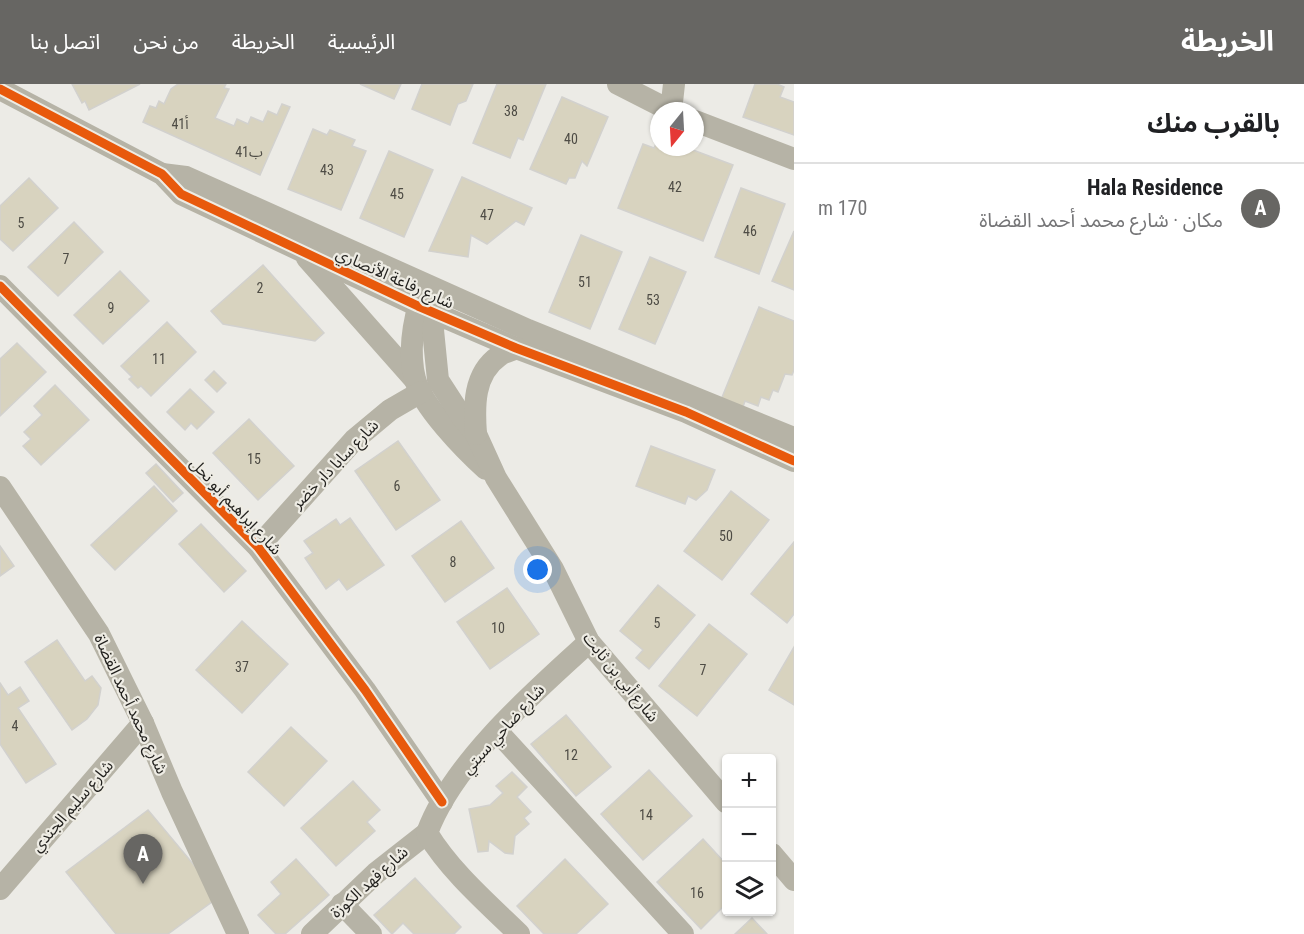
<!DOCTYPE html>
<html lang="ar">
<meta charset="utf-8">
<style>
:root{--surface:#fff;--page:#f2f2f2;--text:#202124;--muted:#757577;--line:#e0e0e0;--accent:#676663}
body{margin:0;font-family:"Roboto Condensed","Noto Sans Arabic",sans-serif;background:var(--page);color:var(--text);direction:rtl}
.controls{position:absolute;right:18px;bottom:18px;display:grid;overflow:hidden;border-radius:6px;box-shadow:0 2px 4px #0004}
.controls button{width:54px;height:54px;display:grid;place-items:center;padding:0;border:0;border-bottom:2px solid var(--line);background:var(--surface);color:var(--text);font:30px sans-serif}
.compass{position:absolute;left:650px;top:18px;width:54px;height:54px;border-radius:50%;background:var(--surface);box-shadow:0 2px 4px #0004;rotate:198deg}
.you{position:absolute;left:538px;top:486px;width:21px;height:21px;margin:-15px;border:4px solid #fff;border-radius:50%;background:#1a73e8;box-shadow:0 0 0 9px #1a73e833}
.badge{display:grid;place-items:center;width:39px;height:39px;border-radius:50%;background:var(--accent);color:#fff;font-size:20px;font-weight:700}
.pin{position:absolute;translate:-50% -50px;filter:drop-shadow(0 2px 3px #0008)}
.pin::after{content:'';position:absolute;top:32px;width:21px;height:18px;background:inherit;clip-path:polygon(0 0,100% 0,50% 100%)}
.list{margin:0;padding:0;list-style:none}
h2{display:flex;justify-content:space-between;align-items:center;height:78px;margin:0;padding:0 24px;font-size:26px}
h2 small{font-size:20px;font-weight:400;color:var(--muted)}
.list li{display:grid;grid-template-columns:39px 1fr auto;gap:18px;align-items:center;box-sizing:border-box;height:90px;padding:0 24px;border-top:2px solid var(--line)}
.list b{display:block;font-size:22px;white-space:nowrap}
.list p{margin:0;font-size:20px;white-space:nowrap;color:var(--muted)}
.list em{font-size:20px;font-style:normal;color:var(--muted)}
.icon{flex:none;width:33px;height:33px;fill:none;stroke:currentColor;stroke-width:2;stroke-linecap:round;stroke-linejoin:round}
.map{position:relative;flex:none;width:794px;height:850px;overflow:hidden;direction:ltr}
header{display:flex;align-items:center;gap:36px;box-sizing:border-box;height:84px;padding:0 30px;background:var(--accent);color:#fff}
header strong{font-size:28px}
nav{display:flex;gap:33px;margin-inline-start:auto;font-size:21px}
main{display:flex}
aside{flex:1;background:var(--surface)}
.map>svg:first-child{display:block}
</style>
<header>
<strong>الخريطة</strong>
<nav><a>الرئيسية</a><a>الخريطة</a><a>من نحن</a><a>اتصل بنا</a></nav>
</header>
<main>
<aside>
<h2>بالقرب منك<small></small></h2>
<ul class="list">
<li><span class="badge">A</span><div><b>Hala Residence</b><p>مكان · شارع محمد أحمد القضاة</p></div><em>170 m</em></li>
</ul>
</aside>
<div class="map">
<svg width="794" height="850" viewBox="0 0 794 850">
<rect width="100%" height="100%" fill="#ecebe6"/>
<g fill="#d8d3bf" stroke="#d2d1ce" stroke-width="1.5">
<polygon points="72,0 140,0 89,26 85,17 82,19"/>
<polygon points="178,0 226,0 224,4 229,5 215,34 234,42 237,35 248,40 251,33 263,38 268,27 277,31 282,20 290,23 260,91 143,38 150,22 156,24 159,17 164,20 171,5"/>
<polygon points="360,0 401,0 394,15"/>
<polygon points="422,0 473,0 466,17 458,20 450,41 412,25"/>
<polygon points="497,0 546,0 523,56 518,54 510,74 473,59"/>
<polygon points="755,0 777,0 784,3 780,13 794,18 794,51 743,33"/>
<polygon points="562,13 608,33 587,82 582,77 575,94 569,94 566,100 530,85"/>
<polygon points="313,45 327,51 330,46 355,56 352,62 366,67 341,126 288,105"/>
<polygon points="659,53 659,63 685,63 733,81 703,157 618,124 643,60 654,64"/>
<polygon points="389,67 433,86 404,153 360,134"/>
<polygon points="462,93 532,124 524,141 516,137 487,160 471,151 468,173 429,167"/>
<polygon points="29,94 58,124 13,167 0,155 0,122"/>
<polygon points="741,104 785,120 759,190 715,173"/>
<polygon points="74,138 103,168 58,212 28,183"/>
<polygon points="794,147 794,206 772,197"/>
<polygon points="581,151 622,168 590,245 549,228"/>
<polygon points="650,173 686,188 655,260 619,245"/>
<polygon points="263,181 324,249 315,257 223,240 211,227"/>
<polygon points="120,187 149,217 103,260 74,231"/>
<polygon points="759,223 794,237 794,286 792,291 785,290 778,308 773,306 769,316 761,313 758,322 745,317 740,332 718,323"/>
<polygon points="167,238 196,268 151,312 141,302 138,304 129,295 132,293 121,282"/>
<polygon points="17,259 46,288 0,332 0,275"/>
<polygon points="214,287 226,299 217,308 205,296"/>
<polygon points="55,301 89,336 41,381 23,362 31,355 24,348 42,331 34,322"/>
<polygon points="190,305 214,328 197,345 191,339 185,346 167,328"/>
<polygon points="249,335 294,382 258,416 213,369"/>
<polygon points="398,357 440,416 396,446 355,387"/>
<polygon points="651,362 715,386 707,406 696,416 688,412 685,420 636,402"/>
<polygon points="156,380 183,409 173,418 146,389"/>
<polygon points="154,402 177,427 115,486 91,461"/>
<polygon points="731,407 769,436 722,496 684,467"/>
<polygon points="350,434 384,481 347,506 339,495 326,505 305,474 313,469 304,457 336,435 340,441"/>
<polygon points="461,437 494,484 445,518 412,472"/>
<polygon points="201,440 246,487 224,508 179,460"/>
<polygon points="794,458 794,530 787,539 751,510"/>
<polygon points="0,462 14,482 0,492"/>
<polygon points="658,501 695,531 649,585 636,574 643,566 620,547"/>
<polygon points="507,504 539,550 490,585 457,538"/>
<polygon points="242,537 288,580 242,629 196,586"/>
<polygon points="709,540 747,570 697,632 659,602"/>
<polygon points="57,556 85,597 92,592 101,604 98,621 87,635 72,646 25,578"/>
<polygon points="794,563 794,621 769,606"/>
<polygon points="0,599 8,611 20,603 29,617 18,624 56,680 26,699 0,660"/>
<polygon points="566,631 611,683 576,712 531,660"/>
<polygon points="291,643 327,677 284,722 248,688"/>
<polygon points="649,686 692,732 643,776 601,730"/>
<polygon points="512,688 527,703 517,713 531,728 524,734 529,740 515,752 513,770 505,769 489,757 488,767 478,768 469,725 490,721 503,709 496,702"/>
<polygon points="353,697 380,726 367,738 375,747 336,782 301,744"/>
<polygon points="148,726 220,812 168,850 116,850 66,788"/>
<polygon points="703,755 726,780 726,820 701,845 657,798"/>
<polygon points="296,775 329,811 285,850 276,850 258,831 281,810 271,798"/>
<polygon points="565,775 608,820 576,850 544,850 517,822"/>
<polygon points="415,794 461,843 454,850 414,850 403,839 392,850 374,831"/>
<polygon points="752,834 767,850 735,850"/>
</g>
<g fill="none" stroke-linecap="round" stroke-linejoin="round">
<g stroke="#b6b3a6" stroke-width="22">
<polyline points="618,0 671,27"/>
<polyline points="0,5 162,90 181,110 418,222 516,264 686,328 794,377"/>
<polyline points="671,27 674,0"/>
<polyline points="695,37 794,75"/>
<polyline points="162,90 186,93 528,246 794,354"/>
<polyline points="307,174 415,296"/>
<polyline points="0,202 258,463 365,606 442,718"/>
<path d="M423 208C414 234 408 267 415 295 422 322 465 366 486 385"/>
<polyline points="441,216 436,229 433,246 438,296 462,333 476,350 496,394 553,485 589,558 726,718"/>
<path d="M476 350C474 323 473 290 499 272 503 268 511 267 516 264"/>
<polyline points="0,403 99,550 143,639 172,708 238,850"/>
<polyline points="258,463 354,356 390,326 421,308"/>
<polyline points="497,647 683,850"/>
<polyline points="772,770 794,796"/>
<polyline points="0,805 143,639"/>
<polyline points="342,820 371,850"/>
<polyline points="312,850 376,789 427,749"/>
<path d="M519 850C486 818 451 788 427 749 453 678 534 608 589 558"/>
</g>
<g stroke="#eeece4" stroke-width="13">
<g id="cycleway">
<polyline points="0,5 162,90 181,110 418,222 516,264 686,328 794,377"/>
<polyline points="0,202 258,463 365,606 442,718"/>
</g>
</g>
<use href="#cycleway" stroke="#e8590c" stroke-width="9"/>
</g>
<g text-anchor="middle" dominant-baseline="central" stroke-width="4.5" stroke-linejoin="round" paint-order="stroke">
<g font-size="14" fill="#4e4c45">
<text x="511" y="27">38</text>
<text x="180" y="40">41أ</text>
<text x="571" y="55">40</text>
<text x="249" y="68">41ب</text>
<text x="327" y="86">43</text>
<text x="675" y="103">42</text>
<text x="397" y="110">45</text>
<text x="487" y="131">47</text>
<text x="21" y="139">5</text>
<text x="750" y="147">46</text>
<text x="66" y="175">7</text>
<text x="585" y="198">51</text>
<text x="260" y="204">2</text>
<text x="653" y="216">53</text>
<text x="111" y="224">9</text>
<text x="159" y="275">11</text>
<text x="254" y="375">15</text>
<text x="397" y="402">6</text>
<text x="726" y="452">50</text>
<text x="453" y="478">8</text>
<text x="657" y="539">5</text>
<text x="498" y="544">10</text>
<text x="242" y="583">37</text>
<text x="703" y="586">7</text>
<text x="15" y="642">4</text>
<text x="571" y="671">12</text>
<text x="646" y="731">14</text>
<text x="697" y="809">16</text>
</g>
<g font-size="16" fill="#201f1c" stroke="#eeece4">
<text transform="translate(395 194) rotate(24)">شارع رفاعة الأنصاري</text>
<text transform="translate(335 380) rotate(-46)">شارع سابا دار خضر</text>
<text transform="translate(236 422) rotate(47)">شارع إبراهيم أبو نحل</text>
<text transform="translate(621 593) rotate(51)">شارع أبي بن ثابت</text>
<text transform="translate(131 620) rotate(65)">شارع محمد أحمد القضاة</text>
<text transform="translate(503 645) rotate(-48)">شارع ضاحي سبتي</text>
<text transform="translate(72 722) rotate(-49)">شارع سليم الجندي</text>
<text transform="translate(369 798) rotate(-42)">شارع فهد الكوزة</text>
</g>
</g>
</svg>
<div class="controls">
<button>+</button>
<button>−</button>
<button><svg class="icon" aria-label="layers" viewBox="0 0 24 24"><path d="M12 4l9 5-9 5-9-5zM3 14l9 5 9-5"/></svg></button>
</div>
<svg class="compass" viewBox="-18 -18 36 36"><path d="M0-13l5 13h-10z" fill="#e53935"/><path d="M0 13l5-13h-10z" fill="#757577"/></svg>
<div class="you"></div>
<div class="pin badge" style="left:143px;top:800px">A</div>
</div>
</main>
